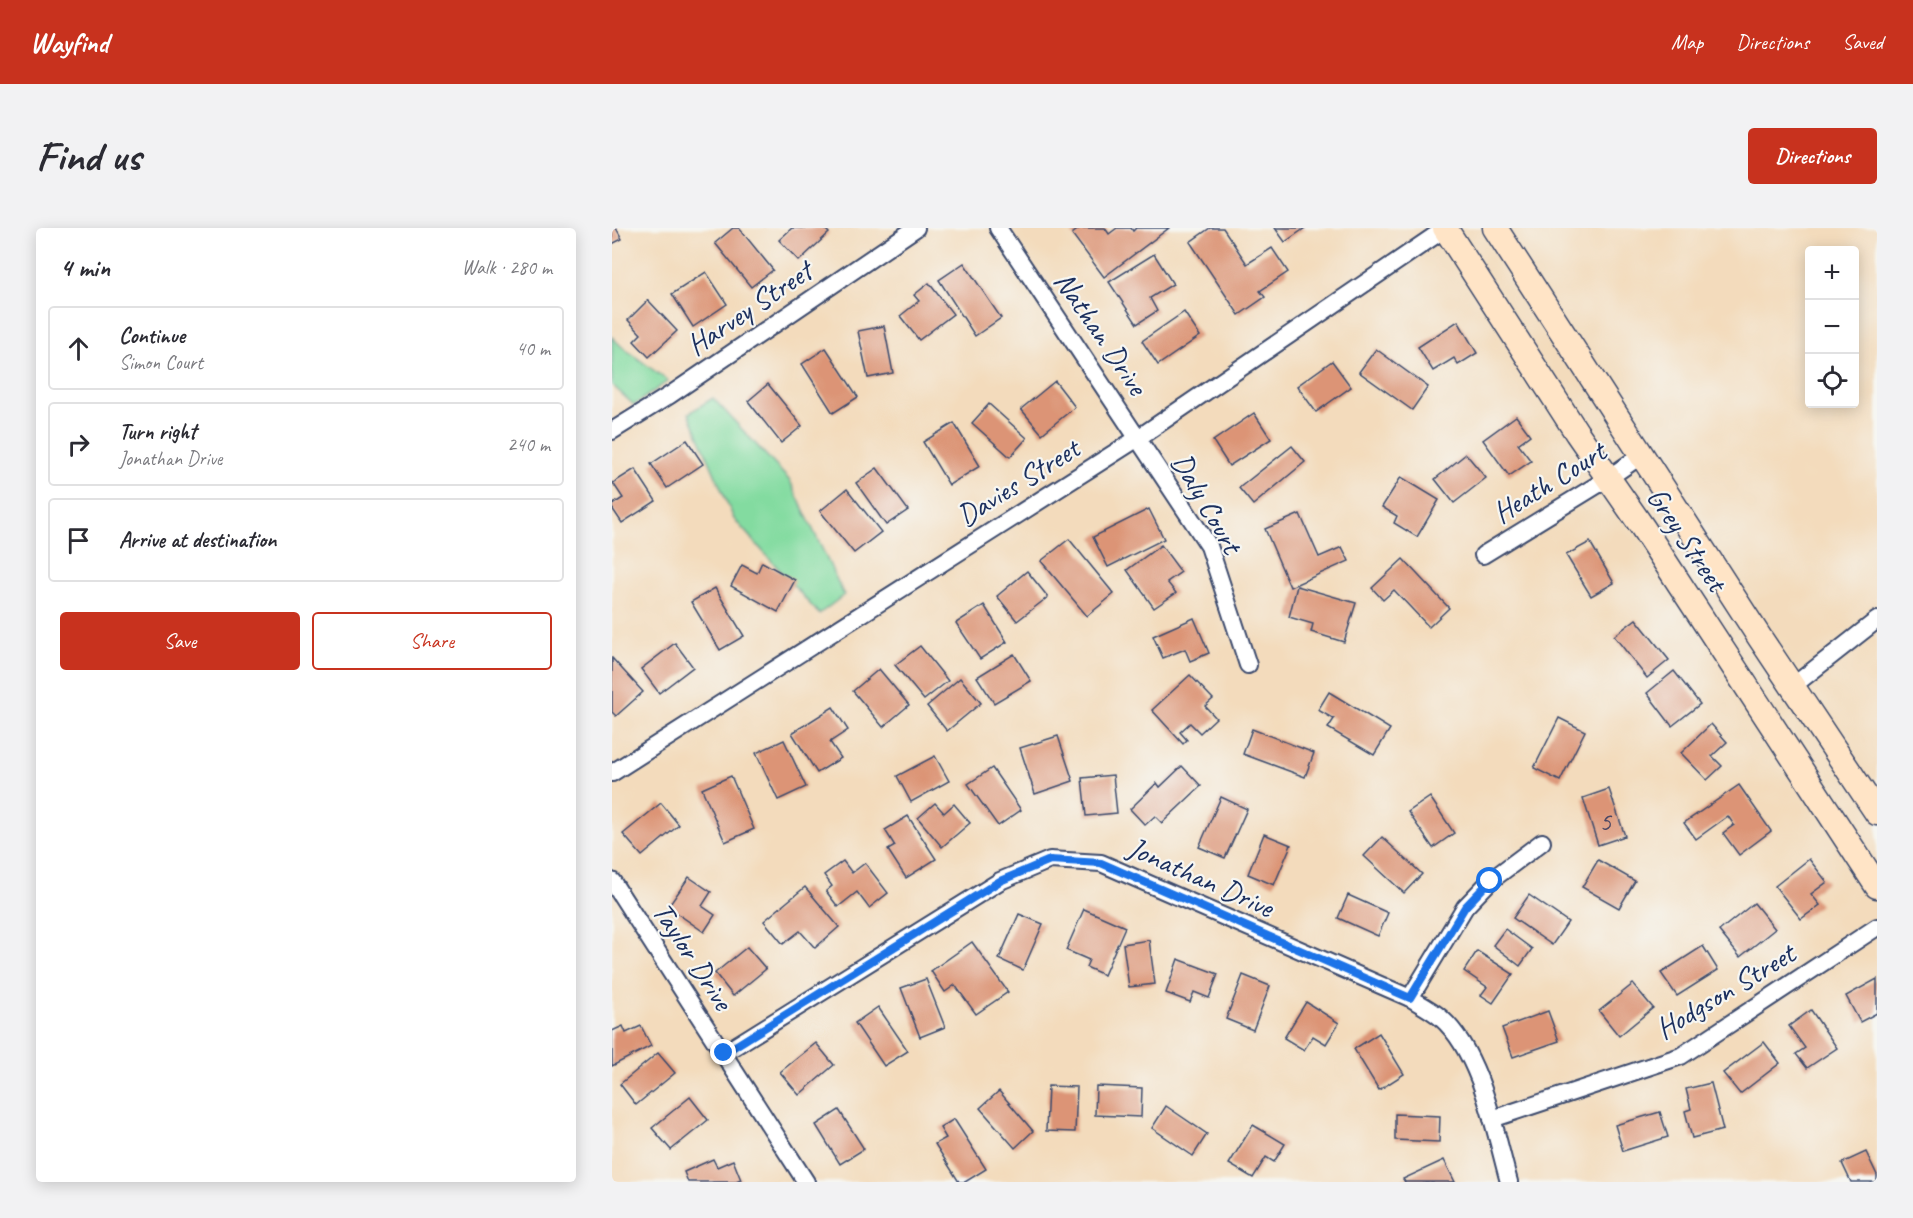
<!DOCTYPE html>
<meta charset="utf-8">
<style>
:root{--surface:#fff;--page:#f2f2f3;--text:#2b2b33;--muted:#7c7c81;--line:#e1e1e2;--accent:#c8321e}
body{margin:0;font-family:Caveat,sans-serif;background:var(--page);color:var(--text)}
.controls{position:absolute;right:18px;top:18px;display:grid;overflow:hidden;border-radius:6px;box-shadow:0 3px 15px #0003}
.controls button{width:54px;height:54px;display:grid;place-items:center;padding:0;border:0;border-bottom:2px solid var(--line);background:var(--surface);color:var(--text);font:30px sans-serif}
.stop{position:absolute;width:18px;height:18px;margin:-14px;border:4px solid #1a73e8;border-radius:50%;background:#fff}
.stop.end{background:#1a73e8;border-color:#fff;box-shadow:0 2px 6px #0008}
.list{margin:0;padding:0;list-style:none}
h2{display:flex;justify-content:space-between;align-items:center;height:78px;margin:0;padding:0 24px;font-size:26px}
h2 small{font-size:20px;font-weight:400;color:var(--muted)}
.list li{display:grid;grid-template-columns:39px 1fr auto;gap:18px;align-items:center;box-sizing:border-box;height:84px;margin:0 12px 12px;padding:0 12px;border:2px solid var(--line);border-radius:6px}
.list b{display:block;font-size:22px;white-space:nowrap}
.list p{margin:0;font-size:20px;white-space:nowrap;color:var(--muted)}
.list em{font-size:20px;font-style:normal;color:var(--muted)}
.actions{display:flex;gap:12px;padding:18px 24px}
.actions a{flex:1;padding:14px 0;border:2px solid var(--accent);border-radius:6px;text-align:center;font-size:21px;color:var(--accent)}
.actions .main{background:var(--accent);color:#fff}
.icon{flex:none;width:33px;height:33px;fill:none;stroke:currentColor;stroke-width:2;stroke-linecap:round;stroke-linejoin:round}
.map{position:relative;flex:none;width:1265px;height:954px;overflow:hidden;border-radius:6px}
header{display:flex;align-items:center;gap:36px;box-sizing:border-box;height:84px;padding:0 30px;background:var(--accent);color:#fff}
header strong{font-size:28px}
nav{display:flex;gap:33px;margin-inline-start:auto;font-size:21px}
.intro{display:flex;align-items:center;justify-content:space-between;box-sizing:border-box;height:144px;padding:0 36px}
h1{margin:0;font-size:42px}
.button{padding:15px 27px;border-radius:6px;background:var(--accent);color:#fff;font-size:21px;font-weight:700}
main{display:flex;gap:36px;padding:0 36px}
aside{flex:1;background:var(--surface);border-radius:6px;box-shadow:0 3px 15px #0003}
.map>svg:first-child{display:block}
</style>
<header>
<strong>Wayfind</strong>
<nav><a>Map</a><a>Directions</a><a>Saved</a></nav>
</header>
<div class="intro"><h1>Find us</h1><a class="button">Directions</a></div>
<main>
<aside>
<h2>4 min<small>Walk · 280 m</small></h2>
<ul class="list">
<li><svg class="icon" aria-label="ahead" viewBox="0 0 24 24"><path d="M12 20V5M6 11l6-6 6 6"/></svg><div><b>Continue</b><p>Simon Court</p></div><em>40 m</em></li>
<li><svg class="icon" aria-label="right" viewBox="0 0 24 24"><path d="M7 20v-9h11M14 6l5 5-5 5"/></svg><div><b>Turn right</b><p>Jonathan Drive</p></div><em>240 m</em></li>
<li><svg class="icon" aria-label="arrive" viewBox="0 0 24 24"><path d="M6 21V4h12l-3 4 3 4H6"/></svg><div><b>Arrive at destination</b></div></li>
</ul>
<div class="actions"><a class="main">Save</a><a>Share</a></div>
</aside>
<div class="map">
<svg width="1265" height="954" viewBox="0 0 1265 954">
<rect width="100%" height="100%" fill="#f6f6f2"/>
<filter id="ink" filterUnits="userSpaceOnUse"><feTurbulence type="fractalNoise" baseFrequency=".0167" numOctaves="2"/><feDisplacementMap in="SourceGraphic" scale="12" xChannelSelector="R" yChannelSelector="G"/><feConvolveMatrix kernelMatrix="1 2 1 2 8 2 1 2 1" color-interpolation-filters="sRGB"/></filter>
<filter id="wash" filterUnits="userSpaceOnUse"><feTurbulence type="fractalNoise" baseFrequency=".008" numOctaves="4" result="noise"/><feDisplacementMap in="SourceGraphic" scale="24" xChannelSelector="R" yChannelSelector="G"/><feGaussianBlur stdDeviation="1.35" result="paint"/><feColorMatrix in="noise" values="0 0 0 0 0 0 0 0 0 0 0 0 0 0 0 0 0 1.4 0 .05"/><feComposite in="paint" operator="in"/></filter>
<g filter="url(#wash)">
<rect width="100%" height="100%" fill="#f3dbbc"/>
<g fill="#83dba0" stroke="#4f857f" stroke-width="1.5">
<polygon points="0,109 8,117 56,153 22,177 0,157"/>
<polygon points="101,170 178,253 232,367 207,386 122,291 77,185"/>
</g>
<g id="blocks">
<g fill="#dc9476">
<polygon points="0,0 4,0 10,11 0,16"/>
<polygon points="121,0 127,0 161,42 139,59 103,15"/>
<polygon points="180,0 212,0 217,5 187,33 167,12"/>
<polygon points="468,0 493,0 497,6 505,0 519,0 521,3 524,0 557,0 492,49 460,6"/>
<polygon points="598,0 611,0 635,36 660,20 676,44 648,63 653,69 627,87 578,14"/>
<polygon points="663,0 693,0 673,14"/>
<polygon points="542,26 561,56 538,70 545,83 525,96 497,54"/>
<polygon points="352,35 389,90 363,108 327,52"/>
<polygon points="94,44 115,76 81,99 60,66"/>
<polygon points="317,55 341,86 307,112 288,88 307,73 302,67"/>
<polygon points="36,72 65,103 37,129 22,113 29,106 16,92"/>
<polygon points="572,84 588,108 546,137 530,113"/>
<polygon points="846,93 865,125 846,137 842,130 821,143 806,119"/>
<polygon points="272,98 281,145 256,150 246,103"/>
<polygon points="214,120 246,169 221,185 190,136"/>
<polygon points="764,121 816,159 800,182 747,144"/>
<polygon points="720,133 739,159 704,184 685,158"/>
<polygon points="443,153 463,179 430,206 409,181"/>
<polygon points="156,156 190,198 169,215 136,173"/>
<polygon points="377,176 415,210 398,229 360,195"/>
<polygon points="642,185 659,211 617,238 601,213"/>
<polygon points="904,188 918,207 906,216 919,233 897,248 871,212"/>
<polygon points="342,195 368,238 337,257 311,214"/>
<polygon points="75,212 91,236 55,260 39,236"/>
<polygon points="680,218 693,234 641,277 627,260"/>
<polygon points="854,226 874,250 842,275 823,251"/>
<polygon points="265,240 296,282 274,297 244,255"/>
<polygon points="23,241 44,273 10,295 0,280 0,277 11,270 1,255"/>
<polygon points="789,249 827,272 805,309 782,295 785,288 770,279"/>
<polygon points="235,261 269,304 242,325 208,283"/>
<polygon points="537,281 552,311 496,339 481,309"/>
<polygon points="688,286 707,329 730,319 737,333 678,359 653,301"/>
<polygon points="457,311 502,366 475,388 429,333"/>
<polygon points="978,314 1002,355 979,368 954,327"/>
<polygon points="549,317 569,344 555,354 564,365 542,380 515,342"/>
<polygon points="791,331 837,380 817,399 782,362 771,372 760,360"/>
<polygon points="150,334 183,352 166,384 119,358 130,337 145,345"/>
<polygon points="415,343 436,369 405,393 385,368"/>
<polygon points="685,358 744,375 732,414 699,404 701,396 677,389"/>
<polygon points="103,360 132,408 108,422 79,374"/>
<polygon points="372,377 395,414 368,431 344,395"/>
<polygon points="582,390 597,425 578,433 573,421 551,430 541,408"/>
<polygon points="1024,391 1057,432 1035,450 1002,408"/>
<polygon points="63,415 81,439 47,465 29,441"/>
<polygon points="308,418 336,453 312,472 283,437"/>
<polygon points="402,426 419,453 382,475 365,449"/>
<polygon points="0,430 31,464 4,488 0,484"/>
<polygon points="267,441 297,477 271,499 241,463"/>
<polygon points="1062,443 1088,476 1060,498 1035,465"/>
<polygon points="578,447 601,471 593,478 604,490 588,505 578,495 568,504 575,512 571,516 540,482"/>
<polygon points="348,450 369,475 335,503 315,478"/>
<polygon points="717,464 778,501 762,527 716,500 722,491 706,482"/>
<polygon points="221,479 236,502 218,514 229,530 205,545 180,505"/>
<polygon points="947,490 973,503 948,553 922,540"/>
<polygon points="1099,496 1115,514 1100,528 1110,538 1095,552 1069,525"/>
<polygon points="640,501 702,525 693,549 631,526"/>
<polygon points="446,508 461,553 423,566 408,520"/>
<polygon points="172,512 194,559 166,572 144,525"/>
<polygon points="323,528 337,553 299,574 285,548"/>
<polygon points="570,538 589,558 550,595 543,588 533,597 518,581 545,555 548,559"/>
<polygon points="380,540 409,582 386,598 356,556"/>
<polygon points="501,547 505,585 474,588 470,550"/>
<polygon points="119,548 142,601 113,614 90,561"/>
<polygon points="1127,557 1159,603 1127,627 1111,605 1122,597 1116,588 1084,611 1072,595"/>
<polygon points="997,561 1013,608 986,617 971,570"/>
<polygon points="609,569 635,581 613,630 587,619"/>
<polygon points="818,569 842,605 821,620 796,584"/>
<polygon points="49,575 67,597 30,628 11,606"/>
<polygon points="323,575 332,585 342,576 358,595 330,619 306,590"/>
<polygon points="296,588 324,631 294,650 276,622 283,618 273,602"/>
<polygon points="652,606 679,617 662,657 636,646"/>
<polygon points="770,609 810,646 792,665 752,628"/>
<polygon points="1197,631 1215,654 1199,666 1208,677 1189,691 1163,658"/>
<polygon points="986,632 1023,653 1007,680 970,659"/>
<polygon points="231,633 240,645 253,635 276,665 257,680 245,664 226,679 214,663 220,658 212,647"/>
<polygon points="77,649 99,664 90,678 103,687 92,704 56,679"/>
<polygon points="193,659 227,699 203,720 188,703 171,716 152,693"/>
<polygon points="736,667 776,685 766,708 726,690"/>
<polygon points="917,667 956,694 940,717 901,690"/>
<polygon points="1142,675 1163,701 1128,729 1107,703"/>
<polygon points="472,681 513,699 492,747 474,739 477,732 454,722"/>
<polygon points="407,686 431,696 411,742 387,731"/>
<polygon points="893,701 920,721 908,738 881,717"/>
<polygon points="537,712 543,756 517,759 511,716"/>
<polygon points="360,714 396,764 364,786 343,757 333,764 319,743"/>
<polygon points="1091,718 1106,742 1065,768 1049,745"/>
<polygon points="135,719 154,741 121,768 103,745"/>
<polygon points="865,723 901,746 881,775 869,767 875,759 852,743"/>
<polygon points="566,731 606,746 597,770 582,764 578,774 554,765"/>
<polygon points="631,747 658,758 641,802 614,791"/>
<polygon points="314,751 333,799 308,809 289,760"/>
<polygon points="1265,751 1265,785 1248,794 1234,768"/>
<polygon points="1021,756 1041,780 1007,808 987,783"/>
<polygon points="694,774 727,795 714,816 701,808 692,822 672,810"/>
<polygon points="266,779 296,823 272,838 243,795"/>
<polygon points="1199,782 1225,820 1195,840 1184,826 1193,820 1177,798"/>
<polygon points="936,783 947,813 901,829 890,800"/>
<polygon points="11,798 14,805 29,798 39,818 0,838 0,803"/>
<polygon points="767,805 792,846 767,862 742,821"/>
<polygon points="1152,814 1168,835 1128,866 1111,845"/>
<polygon points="204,815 222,837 187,867 168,844"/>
<polygon points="46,825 63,845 24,877 8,856"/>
<polygon points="1099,855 1111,902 1080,910 1073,883 1079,881 1074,861"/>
<polygon points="436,858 465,859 463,904 434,903"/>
<polygon points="484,858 530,860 529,889 483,887"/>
<polygon points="387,863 421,903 403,920 368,880"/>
<polygon points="78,869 96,892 59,922 40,900"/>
<polygon points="554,878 595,906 581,928 540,900"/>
<polygon points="227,882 252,921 228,936 204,897"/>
<polygon points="1048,884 1056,909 1011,923 1003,897"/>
<polygon points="783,886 828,888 827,914 783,912"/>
<polygon points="342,891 374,941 353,954 347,954 323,916 334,910 328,900"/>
<polygon points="641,897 673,916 662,934 654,929 641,950 617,936"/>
<polygon points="1254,924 1265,947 1265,954 1239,954 1230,935"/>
<polygon points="101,931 105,939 121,932 129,952 124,954 76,954 72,944"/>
<polygon points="832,932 843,954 793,954 791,951"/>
</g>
</g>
</g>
<g filter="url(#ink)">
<use href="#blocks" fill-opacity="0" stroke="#3b496c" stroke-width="1.5"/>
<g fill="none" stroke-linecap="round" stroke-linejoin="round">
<g stroke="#3b496c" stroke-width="20">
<g id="street">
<polyline points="386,0 597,318 636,437"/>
<polyline points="0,203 58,167 304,0"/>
<polyline points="871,327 995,251 1031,226"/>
<polyline points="1181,458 1265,392"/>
<polyline points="0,545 526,210 834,0"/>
<polyline points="0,653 194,954"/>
<polyline points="798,770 853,679 878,653 930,614"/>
<path d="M112 825 388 653 438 632 489 635 798 770C808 776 820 782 829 790 869 825 883 904 897 954"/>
<polyline points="880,891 1069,828 1265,699"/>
</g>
</g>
<g stroke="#3b496c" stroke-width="27">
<g id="secondary">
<polyline points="833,0 965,205 1031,300 1265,658"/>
<polyline points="883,0 1148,410 1265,585"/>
</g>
</g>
<use href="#street" stroke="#fff" stroke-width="16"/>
<use href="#secondary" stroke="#ffe4c6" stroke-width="24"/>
</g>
</g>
<g fill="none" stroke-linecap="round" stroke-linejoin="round" filter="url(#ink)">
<polyline stroke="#1a73e8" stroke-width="8" points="112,825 388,653 438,632 489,635 798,770 853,679 878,653"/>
</g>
<g text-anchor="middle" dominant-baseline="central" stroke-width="4.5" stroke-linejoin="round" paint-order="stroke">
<g font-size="27" fill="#4b4864">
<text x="993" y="593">5</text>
</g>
<g font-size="30" fill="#1b2f5e" stroke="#f6f6f2">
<text transform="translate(137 80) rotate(-34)">Harvey Street</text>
<text transform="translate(489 105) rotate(56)">Nathan Drive</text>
<text transform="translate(406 254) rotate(-32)">Davies Street</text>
<text transform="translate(937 254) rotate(-32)">Heath Court</text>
<text transform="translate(595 275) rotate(60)">Daly Court</text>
<text transform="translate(1075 311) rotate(56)">Grey Street</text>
<text transform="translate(589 649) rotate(24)">Jonathan Drive</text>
<text transform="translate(81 728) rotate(57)">Taylor Drive</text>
<text transform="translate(1113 763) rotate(-31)">Hodgson Street</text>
</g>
</g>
</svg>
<div class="controls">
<button>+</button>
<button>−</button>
<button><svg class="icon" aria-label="locate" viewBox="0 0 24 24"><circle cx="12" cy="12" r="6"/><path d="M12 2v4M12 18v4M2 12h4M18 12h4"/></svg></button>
</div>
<div class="stop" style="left:878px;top:653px"></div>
<div class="stop end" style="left:112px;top:825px"></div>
</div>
</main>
